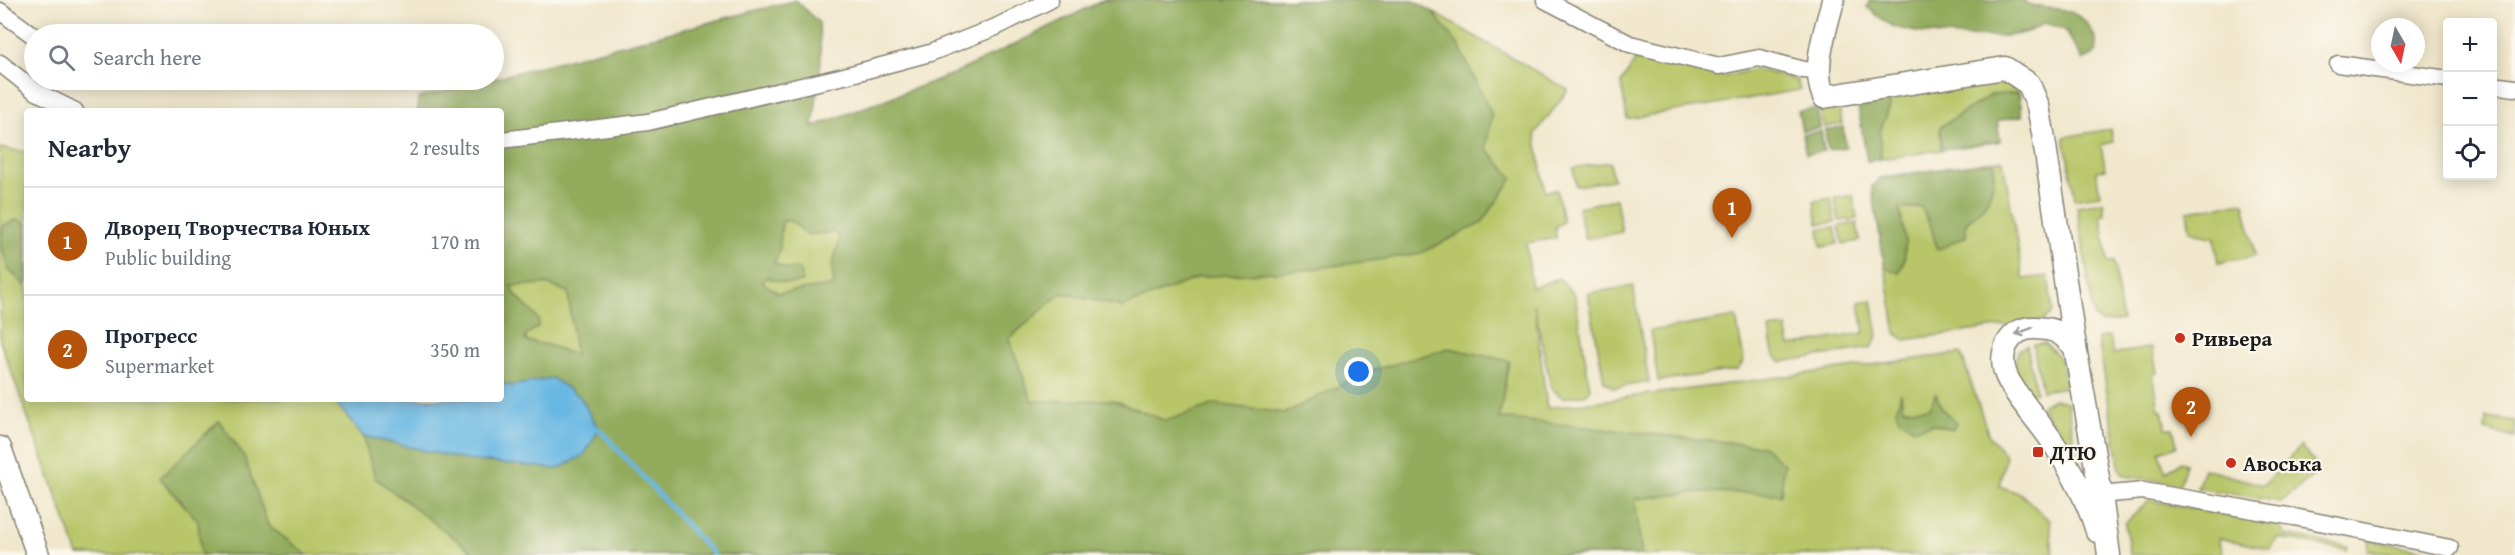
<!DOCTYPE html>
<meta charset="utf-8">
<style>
:root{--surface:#fff;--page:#f6f6f7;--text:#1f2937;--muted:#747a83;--line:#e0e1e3;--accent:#b45309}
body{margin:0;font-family:"Gentium Book Plus",serif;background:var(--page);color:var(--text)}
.controls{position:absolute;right:18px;top:18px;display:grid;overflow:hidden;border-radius:6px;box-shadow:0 3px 15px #0003}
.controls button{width:54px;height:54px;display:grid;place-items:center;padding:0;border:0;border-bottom:2px solid var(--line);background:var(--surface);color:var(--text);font:30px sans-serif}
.compass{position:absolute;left:2371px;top:18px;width:54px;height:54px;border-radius:50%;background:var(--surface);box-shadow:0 3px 15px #0003;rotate:171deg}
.you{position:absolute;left:1359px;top:372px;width:21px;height:21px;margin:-15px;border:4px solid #fff;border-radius:50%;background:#1a73e8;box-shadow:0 0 0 9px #1a73e833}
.badge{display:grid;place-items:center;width:39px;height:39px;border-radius:50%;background:var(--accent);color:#fff;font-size:20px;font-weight:700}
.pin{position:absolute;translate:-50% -50px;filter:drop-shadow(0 2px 3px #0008)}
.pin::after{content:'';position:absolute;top:32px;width:21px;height:18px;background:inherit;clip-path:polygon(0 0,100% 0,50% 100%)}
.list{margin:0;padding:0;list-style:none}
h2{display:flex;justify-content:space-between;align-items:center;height:78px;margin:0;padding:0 24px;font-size:26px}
h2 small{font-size:20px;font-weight:400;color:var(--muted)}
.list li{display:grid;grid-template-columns:39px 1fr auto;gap:18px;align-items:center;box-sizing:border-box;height:108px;padding:0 24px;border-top:2px solid var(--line)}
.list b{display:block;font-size:22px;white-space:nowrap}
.list p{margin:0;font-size:20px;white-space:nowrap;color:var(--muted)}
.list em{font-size:20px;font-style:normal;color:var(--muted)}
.icon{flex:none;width:33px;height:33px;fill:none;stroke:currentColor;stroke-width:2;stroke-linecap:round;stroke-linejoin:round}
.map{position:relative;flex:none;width:2515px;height:555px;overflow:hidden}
.search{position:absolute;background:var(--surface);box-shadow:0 3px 15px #0003;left:24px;top:24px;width:480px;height:66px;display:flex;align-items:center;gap:15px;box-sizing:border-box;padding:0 21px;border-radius:33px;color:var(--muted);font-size:22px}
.panel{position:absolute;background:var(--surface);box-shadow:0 3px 15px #0003;left:24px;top:108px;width:480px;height:294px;border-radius:6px}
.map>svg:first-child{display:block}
</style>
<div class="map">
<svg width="2515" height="555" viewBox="0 0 2515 555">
<rect width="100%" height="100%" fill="#fbf7ec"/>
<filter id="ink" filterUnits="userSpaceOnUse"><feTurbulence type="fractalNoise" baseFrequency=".0167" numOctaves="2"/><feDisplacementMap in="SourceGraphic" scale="12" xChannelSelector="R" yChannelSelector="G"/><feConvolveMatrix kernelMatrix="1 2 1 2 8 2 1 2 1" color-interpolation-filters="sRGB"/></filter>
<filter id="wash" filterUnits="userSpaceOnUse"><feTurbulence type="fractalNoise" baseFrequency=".008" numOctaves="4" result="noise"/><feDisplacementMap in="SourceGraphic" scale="24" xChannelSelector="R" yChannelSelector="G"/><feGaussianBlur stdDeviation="1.35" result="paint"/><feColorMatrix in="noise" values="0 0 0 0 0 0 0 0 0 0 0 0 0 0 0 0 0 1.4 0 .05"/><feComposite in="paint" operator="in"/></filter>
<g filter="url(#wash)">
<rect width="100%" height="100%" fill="#f0e7cc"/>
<g fill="#b8c669" stroke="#6a7142" stroke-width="1.5">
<polygon points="1104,0 1412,0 1568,90 1535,134 1545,191 1557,190 1563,222 1555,227 1556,238 1526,243 1532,288 1559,278 1575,295 1590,389 1587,394 1563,398 1551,388 1534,303 1547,408 1961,353 1989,436 2006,456 1999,486 2021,494 2050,521 2053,555 78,555 0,341 0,148 27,152 27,399 501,399 501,174 813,127 958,72"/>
<polygon points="1639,54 1723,77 1755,69 1797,80 1800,90 1627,119 1621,83"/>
<polygon points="1997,76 2019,93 2022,116 1997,121 2000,141 1867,161 1857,100"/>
<polygon points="1839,104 1842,124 1824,127 1820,107"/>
<polygon points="2110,129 2113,142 2101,145 2105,169 2096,171 2100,195 2075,199 2064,137"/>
<polygon points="2003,160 2023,279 2048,276 2053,312 2042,321 1904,340 1896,333 1872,187 1880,178"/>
<polygon points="1610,162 1613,180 1576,186 1573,168"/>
<polygon points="1853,195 1857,219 1839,221 1835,198"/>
<polygon points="1831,198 1835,222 1818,224 1814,201"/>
<polygon points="1616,199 1622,232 1585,239 1578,207"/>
<polygon points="2103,202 2105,214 2101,215 2108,262 2114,262 2122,320 2102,323 2094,318 2077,206"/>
<polygon points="2244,202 2255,256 2218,263 2215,238 2190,231 2187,211"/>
<polygon points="1857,223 1860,241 1843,244 1839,226"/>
<polygon points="1835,227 1838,244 1821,247 1819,229"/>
<polygon points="1633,286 1649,382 1614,388 1604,381 1588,293"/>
<polygon points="1872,300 1878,336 1871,348 1781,362 1773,354 1769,329 1786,327 1790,346 1864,333 1859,302"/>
<polygon points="1736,317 1744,361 1737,370 1658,381 1650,331"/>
<polygon points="2110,336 2113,354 2152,347 2157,373 2153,374 2159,410 2162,410 2166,428 2173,428 2177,446 2159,452 2165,472 2181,462 2186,464 2180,484 2125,476 2120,471 2098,338"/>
<path d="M2043 343C2063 355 2062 365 2066 387L2042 391 2033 344Z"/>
<path d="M2027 345 2036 392 2030 393C2017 377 2012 371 2018 351Z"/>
<polygon points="2054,399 2067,402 2076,451 2072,453 2041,406"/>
<polygon points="2486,417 2515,421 2515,438 2485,430"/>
<polygon points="2301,446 2316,465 2314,475 2281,502 2197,488 2204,469 2264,485"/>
<polygon points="2149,500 2280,526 2285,535 2348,546 2347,550 2279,538 2270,549 2218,538 2223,555 2130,555 2125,524"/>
<polygon points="2369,540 2451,555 2395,555 2368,550"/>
</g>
<g fill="#92ab5d" stroke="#57643c" stroke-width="1.5" fill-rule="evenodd">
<path d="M796 0 819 23 821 60 813 127 958 72 1104 0H1412L1432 11 1459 46 1492 115 1486 148 1513 178 1482 223 1419 254 1304 270 1200 277 1123 307 1061 293 1009 339 1032 401 1113 400 1166 421 1215 404 1285 413 1367 372 1449 348 1509 361 1499 418 1763 446 1784 464 1781 494 1700 492 1635 499 1642 555H477L375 478 363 436 465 460 552 379 511 386 501 383V111H418V98ZM783 221H791L808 235 832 232 838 235 839 243 832 265 834 286 778 293 762 282 767 277C779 282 790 286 803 281L798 268 785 269 774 263C785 245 777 238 783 221ZM546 284 568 292 575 355 548 345 526 341V335L538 327 539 320C530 307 516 300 511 286Z"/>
<path d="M1870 0H2020C2046 15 2076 0 2092 31 2096 40 2098 44 2096 53L2083 60 2065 30 2045 23C2038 26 2031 31 2024 33 1996 40 1919 36 1893 26 1883 21 1875 14 1867 7Z"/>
<polygon points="2019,93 2022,116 1997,121 2000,141 1941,150 1940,127 1991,95"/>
<polygon points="1888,95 1890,106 1880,132 1881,159 1867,161 1857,100"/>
<polygon points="1817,108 1820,128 1802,131 1798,111"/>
<polygon points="1843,127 1846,147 1828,150 1825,130"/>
<polygon points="1821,131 1824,151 1806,154 1802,134"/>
<path d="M1993 161C1997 186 1988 209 1966 222V237C1955 239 1948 248 1937 249L1931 227 1921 207 1900 209C1903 233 1911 252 1899 273L1885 268 1872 187 1880 178Z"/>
<polygon points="18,219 27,225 27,287 8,269 0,242 3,226"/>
<polygon points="1901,393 1903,409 1929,408 1936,394 1942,409 1957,423 1952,429 1933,424 1913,429 1900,419 1896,411"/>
<polygon points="219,421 244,456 268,525 307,555 201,555 198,521 160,478"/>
</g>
<polygon fill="#69b8e3" stroke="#426a80" stroke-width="1.5" points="552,378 580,397 599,429 584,455 558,469 465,460 363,436 333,399 501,399 501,383 511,386"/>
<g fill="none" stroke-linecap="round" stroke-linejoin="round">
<polyline stroke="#69b8e3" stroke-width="4.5" points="599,429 714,555"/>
</g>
</g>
<g filter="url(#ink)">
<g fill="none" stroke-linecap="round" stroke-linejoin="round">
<g stroke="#868274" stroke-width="19">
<g id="street">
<polyline points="1545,0 1630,44 1719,66 1759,58 1804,70 1819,71"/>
<polyline points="0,11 34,36"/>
<polyline points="0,63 35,91 75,111"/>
<polyline points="2338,64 2448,79"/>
<polyline points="2492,85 2515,88"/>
<polyline points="501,140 648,122 844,76 930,53 996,27 1050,0"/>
<polyline points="2089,496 2143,491 2294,517 2450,548"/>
</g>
</g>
<g stroke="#868274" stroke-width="25">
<g id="secondary">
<path d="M1833 0C1826 30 1811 68 1824 97L2005 68 2029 84 2038 106 2043 133 2075 347 2101 495 2109 555"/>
<path d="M2075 347C2060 332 2057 329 2036 328 2012 326 1998 350 2005 372 2011 392 2042 424 2054 444 2071 470 2088 501 2097 531"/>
<polyline points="0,448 38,555"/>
</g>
</g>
<use href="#street" stroke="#fff" stroke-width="16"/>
<use href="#secondary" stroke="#fff" stroke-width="22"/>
</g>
<defs><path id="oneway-shaft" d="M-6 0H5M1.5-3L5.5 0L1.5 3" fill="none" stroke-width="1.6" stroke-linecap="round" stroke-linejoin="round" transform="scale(1.5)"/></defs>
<use stroke="#999" href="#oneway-shaft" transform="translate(2024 331) rotate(160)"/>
</g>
<g fill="#c8321e" stroke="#fbf7ec" stroke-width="2">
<circle cx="2180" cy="338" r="6"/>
<rect x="2032" y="446" width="12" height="12" rx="3"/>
<circle cx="2231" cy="463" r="6"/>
</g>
<g text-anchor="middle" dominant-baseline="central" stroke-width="4.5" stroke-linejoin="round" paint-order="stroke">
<g font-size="21" font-weight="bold" fill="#1c1c1c" stroke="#fbf7ec" text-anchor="start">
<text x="2192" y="338">Ривьера</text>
<text x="2050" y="452">ДТЮ</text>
<text x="2243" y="463">Авоська</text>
</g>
</g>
</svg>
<div class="controls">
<button>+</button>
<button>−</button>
<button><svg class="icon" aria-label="locate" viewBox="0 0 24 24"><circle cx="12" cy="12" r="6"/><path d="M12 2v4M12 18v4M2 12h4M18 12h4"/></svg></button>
</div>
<svg class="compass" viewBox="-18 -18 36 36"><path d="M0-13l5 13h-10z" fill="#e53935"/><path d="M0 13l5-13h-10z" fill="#747a83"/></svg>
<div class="you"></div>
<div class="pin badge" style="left:1732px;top:238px">1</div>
<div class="pin badge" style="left:2191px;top:437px">2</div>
<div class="search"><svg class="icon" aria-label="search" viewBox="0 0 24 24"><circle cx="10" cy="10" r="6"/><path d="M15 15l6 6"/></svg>Search here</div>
<section class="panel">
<h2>Nearby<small>2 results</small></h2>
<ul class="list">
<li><span class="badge">1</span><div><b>Дворец Творчества Юных</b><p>Public building</p></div><em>170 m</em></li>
<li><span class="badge">2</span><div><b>Прогресс</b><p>Supermarket</p></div><em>350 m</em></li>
</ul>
</section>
</div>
